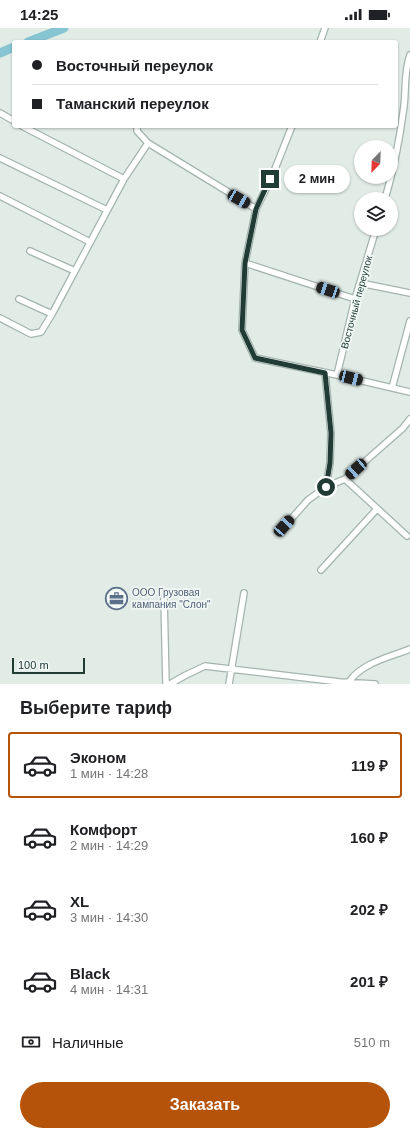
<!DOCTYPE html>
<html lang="ru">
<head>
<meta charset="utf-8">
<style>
  :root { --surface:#fff; --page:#f2f2f2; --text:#202124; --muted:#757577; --line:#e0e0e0; --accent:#b45309 }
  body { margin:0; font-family:Arial,sans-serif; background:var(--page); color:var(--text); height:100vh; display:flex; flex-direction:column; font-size:15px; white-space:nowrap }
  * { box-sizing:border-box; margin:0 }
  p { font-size:13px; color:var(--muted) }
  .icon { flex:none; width:22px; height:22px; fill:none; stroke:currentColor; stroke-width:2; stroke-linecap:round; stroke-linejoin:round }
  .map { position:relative; height:656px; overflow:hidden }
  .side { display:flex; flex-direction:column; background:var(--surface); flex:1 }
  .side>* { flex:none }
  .top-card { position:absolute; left:12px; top:12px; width:386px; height:88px; border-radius:4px; box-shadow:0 1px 3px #0004; display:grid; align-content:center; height:88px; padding:0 20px; background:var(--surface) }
  .needle { width:26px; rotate:203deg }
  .buttons { position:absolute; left:354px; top:112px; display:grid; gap:8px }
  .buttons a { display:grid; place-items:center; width:44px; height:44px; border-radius:50%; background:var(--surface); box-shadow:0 1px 3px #0004; font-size:20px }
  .scale { position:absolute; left:12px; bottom:10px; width:73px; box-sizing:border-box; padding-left:4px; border:2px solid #213c35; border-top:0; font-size:11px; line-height:14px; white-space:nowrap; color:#213c35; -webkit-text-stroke:3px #f1f8f5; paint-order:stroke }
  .end { position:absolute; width:18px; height:18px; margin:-9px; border:5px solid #213c35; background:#fff; box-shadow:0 0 0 2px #fff }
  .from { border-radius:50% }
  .bubble { position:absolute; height:28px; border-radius:14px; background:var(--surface); box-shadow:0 1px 3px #0004; font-size:13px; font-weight:700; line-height:28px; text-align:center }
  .car { position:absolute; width:12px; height:24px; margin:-12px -6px; border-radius:5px; box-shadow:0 0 3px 1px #0007; background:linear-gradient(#222 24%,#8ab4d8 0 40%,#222 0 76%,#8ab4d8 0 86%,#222 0) }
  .top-card b { display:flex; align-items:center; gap:14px; height:38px; font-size:15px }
  .top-card b+b { border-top:1px solid var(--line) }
  .top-card i { width:10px; height:10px; background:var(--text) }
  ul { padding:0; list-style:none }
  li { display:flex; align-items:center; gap:12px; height:66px; margin:0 8px 6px; padding:0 12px; border:2px solid transparent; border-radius:4px }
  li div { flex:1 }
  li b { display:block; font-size:15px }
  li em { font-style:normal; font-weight:700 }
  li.active { border-color:var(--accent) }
  li>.icon { width:36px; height:36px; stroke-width:1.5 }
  h2 { padding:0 20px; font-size:18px; line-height:48px }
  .pay { display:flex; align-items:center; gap:10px; height:44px; padding:0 20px; font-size:15px }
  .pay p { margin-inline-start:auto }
  .button { display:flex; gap:8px; margin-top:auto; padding:8px 20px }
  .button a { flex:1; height:46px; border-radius:24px; background:var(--accent); color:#fff; font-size:16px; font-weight:700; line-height:46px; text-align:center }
  .status { display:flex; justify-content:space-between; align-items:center; height:28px; padding:0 20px; background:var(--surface); direction:ltr }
  .status svg { height:11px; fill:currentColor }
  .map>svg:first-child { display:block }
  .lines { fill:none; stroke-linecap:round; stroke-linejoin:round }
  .river { stroke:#87c5d2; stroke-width:9 }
  .minor-casing { stroke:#a4b4ae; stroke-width:8 }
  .minor { stroke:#fff; stroke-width:5.5 }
  .route { stroke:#213c35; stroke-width:5 }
  .labels { text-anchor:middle; stroke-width:3.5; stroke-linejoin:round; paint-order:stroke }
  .street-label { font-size:10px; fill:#213c35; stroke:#f1f8f5 }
  .service-label { font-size:10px; fill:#4e5e75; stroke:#f1f8f5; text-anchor:start }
</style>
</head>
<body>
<div class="status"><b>14:25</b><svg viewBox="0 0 49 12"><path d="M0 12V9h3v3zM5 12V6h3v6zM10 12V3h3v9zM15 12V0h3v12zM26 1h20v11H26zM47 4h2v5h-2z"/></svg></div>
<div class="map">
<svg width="410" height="656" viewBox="0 0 410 656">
  <rect width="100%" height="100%" fill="#e1ece7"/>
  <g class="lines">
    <path class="river" d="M28,14l36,-14
      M0,25l14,-6"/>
    <defs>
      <path id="minor" d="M320,14l5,-14
        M0,85l14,8
        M22,98l102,53
        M137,98v5l11,12
        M292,98l-21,53 -15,30 -11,54 110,36
        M0,130l107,52
        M0,168l90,46
        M385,171c9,-30 15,-62 19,-93 2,-17 0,-35 6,-51
        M30,223l45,20
        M245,235l-3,67 13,28 82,17 73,17
        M360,255l50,10
        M19,271l33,15
        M0,290l31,16 10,-2 11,-18 72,-135 24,-36 108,66
        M325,345l6,60 -1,30 -4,24
        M337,347l18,-76 21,-70
        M392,360l18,-67
        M345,451l62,57
        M285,498l23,-26 18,-13 19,-8 58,-51 7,-9
        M321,542l56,-61
        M164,570l2,86
        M349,654c12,-19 41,-25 61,-33
        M170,656l16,-9 19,-9 135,16 35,2
        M229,656l15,-91"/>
    </defs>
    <use href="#minor" class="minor-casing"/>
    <use href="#minor" class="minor"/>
  </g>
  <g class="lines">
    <path class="route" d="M270,151l-14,30 -11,54 -3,67 13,28 70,15 6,60 -1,30 -4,24"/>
  </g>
  <defs>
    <symbol id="office-ring" viewBox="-11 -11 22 22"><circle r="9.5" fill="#f1f8f5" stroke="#5c6f8a" stroke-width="1.5"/><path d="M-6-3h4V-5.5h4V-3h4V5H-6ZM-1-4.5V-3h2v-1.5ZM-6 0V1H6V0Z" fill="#5c6f8a"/></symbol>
  </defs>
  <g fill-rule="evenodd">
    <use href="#office-ring" x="104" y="558" width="25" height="25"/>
  </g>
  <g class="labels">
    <g class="street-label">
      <text transform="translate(356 274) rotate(-75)" y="4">Восточный переулок</text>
    </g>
    <g class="service-label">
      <text x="132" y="568">ООО Грузовая<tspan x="132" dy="12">кампания "Слон"</tspan></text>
    </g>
  </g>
</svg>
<div class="buttons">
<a><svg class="needle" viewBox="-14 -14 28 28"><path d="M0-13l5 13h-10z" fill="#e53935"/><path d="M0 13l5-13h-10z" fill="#757577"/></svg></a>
<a><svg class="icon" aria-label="layers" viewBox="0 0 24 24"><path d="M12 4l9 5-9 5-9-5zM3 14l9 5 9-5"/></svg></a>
</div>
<div class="scale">100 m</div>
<i class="end from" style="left:326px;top:459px"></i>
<i class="end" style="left:270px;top:151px"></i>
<div class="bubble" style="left:284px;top:137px;width:66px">2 мин</div>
<i class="car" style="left:239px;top:171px;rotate:120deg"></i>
<i class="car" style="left:328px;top:262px;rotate:288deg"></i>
<i class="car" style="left:351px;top:350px;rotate:104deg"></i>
<i class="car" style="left:356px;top:441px;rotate:228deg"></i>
<i class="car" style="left:284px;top:498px;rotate:42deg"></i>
<div class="top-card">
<b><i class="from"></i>Восточный переулок</b>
<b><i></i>Таманский переулок</b>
</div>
</div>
<section class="side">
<h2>Выберите тариф</h2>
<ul>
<li class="active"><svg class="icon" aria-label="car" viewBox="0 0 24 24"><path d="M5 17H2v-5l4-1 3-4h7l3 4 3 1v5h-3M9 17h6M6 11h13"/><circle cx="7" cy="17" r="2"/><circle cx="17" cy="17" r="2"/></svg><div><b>Эконом</b><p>1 мин · 14:28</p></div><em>119 ₽</em></li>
<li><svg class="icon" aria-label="car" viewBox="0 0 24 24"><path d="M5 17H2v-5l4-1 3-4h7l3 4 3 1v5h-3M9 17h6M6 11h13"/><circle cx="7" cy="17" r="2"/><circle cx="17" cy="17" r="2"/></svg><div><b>Комфорт</b><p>2 мин · 14:29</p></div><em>160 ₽</em></li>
<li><svg class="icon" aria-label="car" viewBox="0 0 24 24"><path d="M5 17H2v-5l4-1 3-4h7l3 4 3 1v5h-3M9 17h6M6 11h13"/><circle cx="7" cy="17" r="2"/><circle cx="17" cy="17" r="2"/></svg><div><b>XL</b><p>3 мин · 14:30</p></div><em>202 ₽</em></li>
<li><svg class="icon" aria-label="car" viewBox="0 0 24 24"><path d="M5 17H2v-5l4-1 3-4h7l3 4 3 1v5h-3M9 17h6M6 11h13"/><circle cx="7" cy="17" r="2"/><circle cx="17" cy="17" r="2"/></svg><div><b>Black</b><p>4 мин · 14:31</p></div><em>201 ₽</em></li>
</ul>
<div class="pay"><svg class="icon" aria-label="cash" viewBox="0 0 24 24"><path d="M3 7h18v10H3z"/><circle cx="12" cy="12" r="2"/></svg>Наличные<p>510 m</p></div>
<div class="button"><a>Заказать</a></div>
</section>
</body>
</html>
